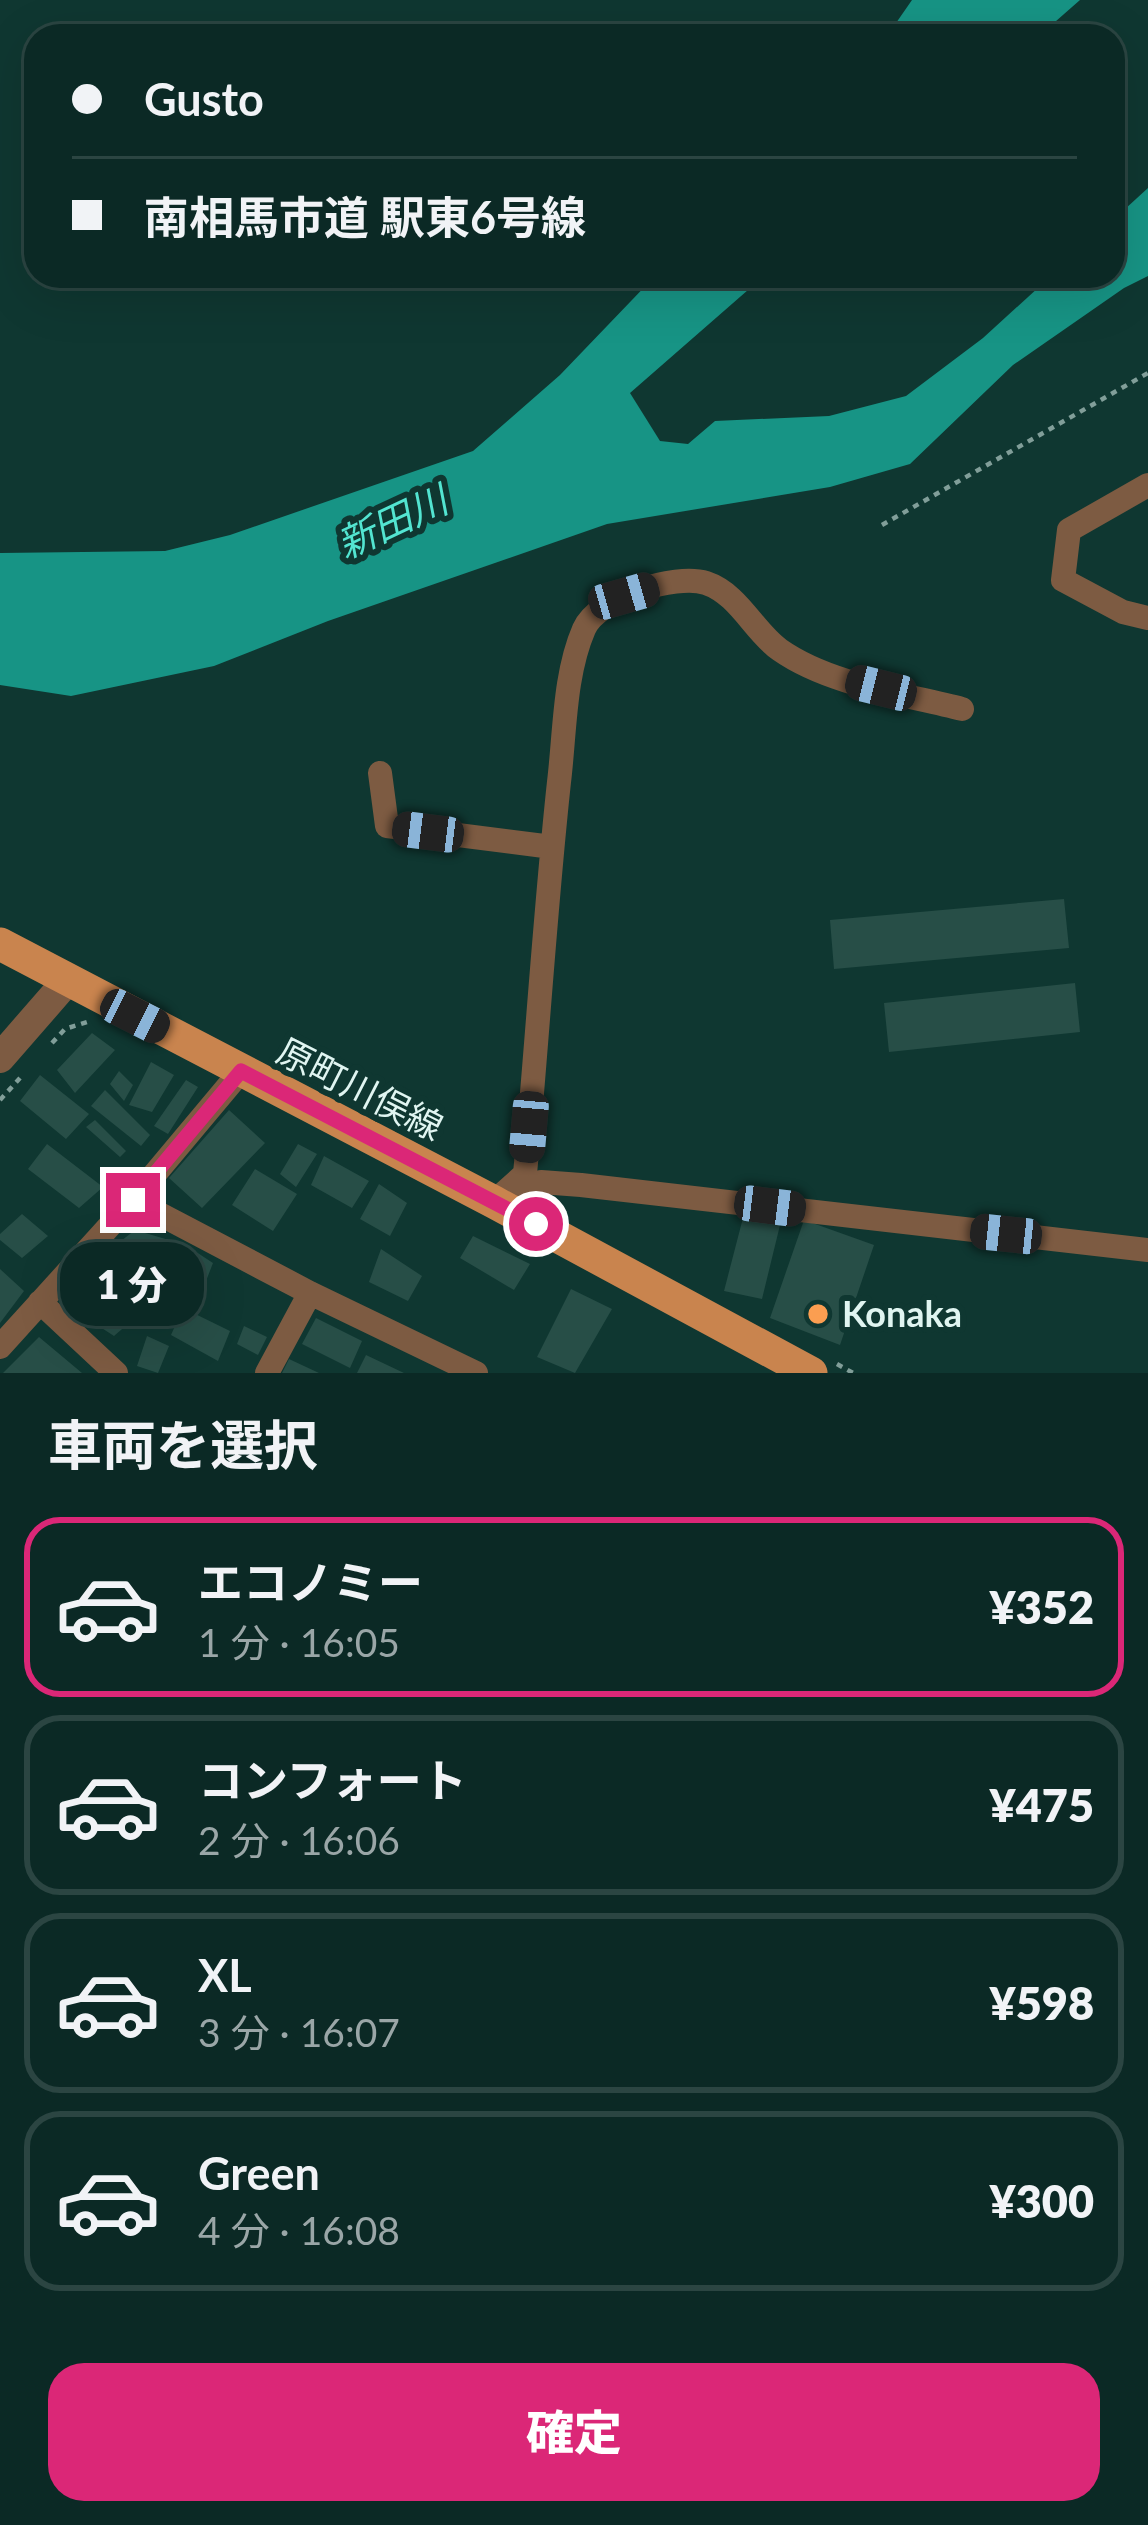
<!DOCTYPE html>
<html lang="ja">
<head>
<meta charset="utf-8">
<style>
  :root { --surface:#0b2925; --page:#14312d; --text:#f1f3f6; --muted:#9aa6a7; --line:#2b4542; --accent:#db2777 }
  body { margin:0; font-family:Lato,"Noto Sans JP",sans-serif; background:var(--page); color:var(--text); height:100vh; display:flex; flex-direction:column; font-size:45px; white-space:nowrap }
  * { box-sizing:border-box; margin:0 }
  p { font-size:39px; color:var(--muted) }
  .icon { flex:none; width:66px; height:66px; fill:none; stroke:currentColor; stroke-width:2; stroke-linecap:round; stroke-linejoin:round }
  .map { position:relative; height:1373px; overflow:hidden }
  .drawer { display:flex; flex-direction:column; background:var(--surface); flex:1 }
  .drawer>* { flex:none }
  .banner { position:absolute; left:24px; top:24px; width:1101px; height:264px; border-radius:36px; box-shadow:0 12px 48px #0002,0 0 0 3px var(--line); display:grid; align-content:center; height:264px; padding:0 48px; background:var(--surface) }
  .end { position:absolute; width:54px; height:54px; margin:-27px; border:15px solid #db2777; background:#fff; box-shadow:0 0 0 6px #fff }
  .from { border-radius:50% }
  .bubble { position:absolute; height:84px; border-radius:36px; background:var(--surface); box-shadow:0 12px 48px #0002,0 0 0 3px var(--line); font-size:39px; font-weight:800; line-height:84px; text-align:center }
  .car { position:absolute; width:36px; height:72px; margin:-36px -18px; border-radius:15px; box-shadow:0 0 9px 3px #0007; background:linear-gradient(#222 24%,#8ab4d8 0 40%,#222 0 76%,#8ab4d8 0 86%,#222 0) }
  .banner b { display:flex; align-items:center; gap:42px; height:114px; font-size:45px }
  .banner b+b { border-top:3px solid var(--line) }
  .banner i { width:30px; height:30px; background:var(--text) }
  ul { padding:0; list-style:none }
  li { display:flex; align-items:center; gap:36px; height:180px; margin:0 24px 18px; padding:0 24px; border:6px solid var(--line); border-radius:36px }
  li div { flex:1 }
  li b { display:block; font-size:45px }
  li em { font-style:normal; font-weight:800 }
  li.on { border-color:var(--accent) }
  li>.icon { width:108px; height:108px; stroke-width:1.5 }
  h2 { padding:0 48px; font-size:54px; line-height:144px }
  .primary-button { display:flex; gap:24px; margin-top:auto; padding:24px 48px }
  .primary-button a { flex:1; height:138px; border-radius:36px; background:var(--accent); color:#fff; font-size:48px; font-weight:800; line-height:138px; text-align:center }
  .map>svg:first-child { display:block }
  .water { fill:#179485 }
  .building { fill:#274e47 }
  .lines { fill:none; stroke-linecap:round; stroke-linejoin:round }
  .path { stroke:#819e99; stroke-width:4.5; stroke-dasharray:6 6; stroke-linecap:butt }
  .minor { stroke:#7d5b42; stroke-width:24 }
  .tertiary { stroke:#7d5b42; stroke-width:30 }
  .primary { stroke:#c9844e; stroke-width:33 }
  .route { stroke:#db2777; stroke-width:15 }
  .poi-dot { fill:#fb9e51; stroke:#0f3731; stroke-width:4.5 }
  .labels { text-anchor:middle; stroke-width:12; stroke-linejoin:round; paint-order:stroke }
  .street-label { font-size:36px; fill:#e0f5f1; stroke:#0f3731 }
  .poi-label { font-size:36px; font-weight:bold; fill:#e0f5f1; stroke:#0f3731; text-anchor:start }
  .water-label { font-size:39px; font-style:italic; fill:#53e5d1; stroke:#0f3731 }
</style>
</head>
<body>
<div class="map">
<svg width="1148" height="1373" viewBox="0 0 1148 1373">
  <rect width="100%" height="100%" fill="#0f3731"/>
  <path class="water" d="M912,0h168l-41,36h-152z
    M1148,188v88l-24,12 -111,77 -103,99 -80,23 -223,37 -279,97 -114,45 -143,30 -71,-11v-132l165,-2 65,-16 243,-84 87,-76 95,-99h109l-134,117 30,48 28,3 27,-23 114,-5 77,-20 77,-58 68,-62h62v-56z"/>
  <path class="building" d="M1064,899l5,49 -235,21 -4,-49z
    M1075,983l5,49 -191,20 -5,-49z
    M92,1033l23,17 -40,43 -18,-23z
    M151,1062l23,13 -22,37 -23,-7z
    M119,1071l14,14 -9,16 -14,-17z
    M40,1075l49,39 -23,25 -46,-38z
    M186,1080l12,7 -30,47 -14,-8z
    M105,1090l45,45 -9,11 -50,-40z
    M229,1110l36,33 -63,65 -33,-30z
    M95,1120l31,31 -6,6 -34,-30z
    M47,1144l56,43 -24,21 -51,-39z
    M298,1144l19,10 -21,33 -16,-13z
    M324,1156l45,25 -17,27 -41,-23z
    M255,1169l42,25 -24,37 -41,-26z
    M379,1184l28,19 -17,33 -30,-17z
    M22,1214l26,22 -26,22 -22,-18v-6z
    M744,1214l37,7 -19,78 -38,-8z
    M804,1220l70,25 -34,100 -70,-27z
    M135,1230l44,13 -30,36 -37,-31z
    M473,1236l57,28 -16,26 -54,-32z
    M187,1246l26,17 -7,18 -29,-13z
    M381,1249l41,27 -14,25 -39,-19z
    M0,1269l24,22 -24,32z
    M98,1276l46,34 -30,26 -43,-28z
    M571,1289l41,20 -37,64 -38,-16z
    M183,1308l47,23 -12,30 -47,-26z
    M316,1318l46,23 -12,27 -48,-24z
    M244,1326l23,11 -9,18 -21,-11z
    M147,1336l22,10 -11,27 -21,-7z
    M39,1337l43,36h-79z
    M366,1355l38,18h-47z
    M289,1359l30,14h-37z"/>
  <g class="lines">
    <path class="path" d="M882,525l266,-152
      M52,1043l13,-14 22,-7
      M0,1100l20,-22
      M837,1364l16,9"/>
    <path class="minor" d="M1148,485l-79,45 -6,50 60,32 25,6
      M380,773l7,53 165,21
      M513,1194l28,-12 40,3 567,65
      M133,1200l177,93 166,80
      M494,1202l31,-28c12,-130 20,-262 34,-392 6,-49 5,-107 25,-153 13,-31 91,-56 122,-46 33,11 48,49 74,67 50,35 124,44 182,59
      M40,1302l76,71
      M0,1347l133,-147 108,-129
      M267,1373l43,-80"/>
    <path class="tertiary" d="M0,1058l67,-77"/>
    <path class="primary" d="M0,944l494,258 317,171"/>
  </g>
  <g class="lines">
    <path class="route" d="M133,1200l108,-129 295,153"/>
  </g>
  <circle class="poi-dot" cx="818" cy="1314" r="12"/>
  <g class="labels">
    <g class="street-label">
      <text transform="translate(360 1089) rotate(27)" y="13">原町川俣線</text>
    </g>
    <g class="poi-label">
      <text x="842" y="1327">Konaka</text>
    </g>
    <g class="water-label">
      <text transform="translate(392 522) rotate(-25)" y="14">新田川</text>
    </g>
  </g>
</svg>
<i class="end from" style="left:536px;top:1224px"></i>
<i class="end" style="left:133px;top:1200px"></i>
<div class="bubble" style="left:60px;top:1242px;width:144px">1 分</div>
<i class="car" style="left:624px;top:596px;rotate:74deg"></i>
<i class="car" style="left:881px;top:688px;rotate:284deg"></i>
<i class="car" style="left:428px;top:832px;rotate:277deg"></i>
<i class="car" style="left:135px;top:1016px;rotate:117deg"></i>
<i class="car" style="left:529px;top:1127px;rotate:185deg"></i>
<i class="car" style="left:770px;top:1206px;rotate:97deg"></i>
<i class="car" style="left:1006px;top:1234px;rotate:276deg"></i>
<div class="banner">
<b><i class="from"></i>Gusto</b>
<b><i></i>南相馬市道 駅東6号線</b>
</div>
</div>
<section class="drawer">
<h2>車両を選択</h2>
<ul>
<li class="on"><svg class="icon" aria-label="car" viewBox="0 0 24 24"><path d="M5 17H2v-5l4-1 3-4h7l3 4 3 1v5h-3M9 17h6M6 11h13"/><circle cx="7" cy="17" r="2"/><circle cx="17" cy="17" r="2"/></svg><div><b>エコノミー</b><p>1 分 · 16:05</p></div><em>¥352</em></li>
<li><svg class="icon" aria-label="car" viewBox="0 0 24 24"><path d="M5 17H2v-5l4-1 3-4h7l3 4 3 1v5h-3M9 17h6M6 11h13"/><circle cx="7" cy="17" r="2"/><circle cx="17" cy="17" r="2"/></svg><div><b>コンフォート</b><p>2 分 · 16:06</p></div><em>¥475</em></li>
<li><svg class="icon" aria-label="car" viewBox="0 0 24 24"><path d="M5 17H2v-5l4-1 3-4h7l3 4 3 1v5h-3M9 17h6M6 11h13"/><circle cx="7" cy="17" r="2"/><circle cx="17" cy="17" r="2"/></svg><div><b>XL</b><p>3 分 · 16:07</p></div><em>¥598</em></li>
<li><svg class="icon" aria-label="car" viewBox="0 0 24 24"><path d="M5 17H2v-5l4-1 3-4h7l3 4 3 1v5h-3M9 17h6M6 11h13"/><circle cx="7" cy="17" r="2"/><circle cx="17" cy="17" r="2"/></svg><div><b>Green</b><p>4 分 · 16:08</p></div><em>¥300</em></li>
</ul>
<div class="primary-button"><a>確定</a></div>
</section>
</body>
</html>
